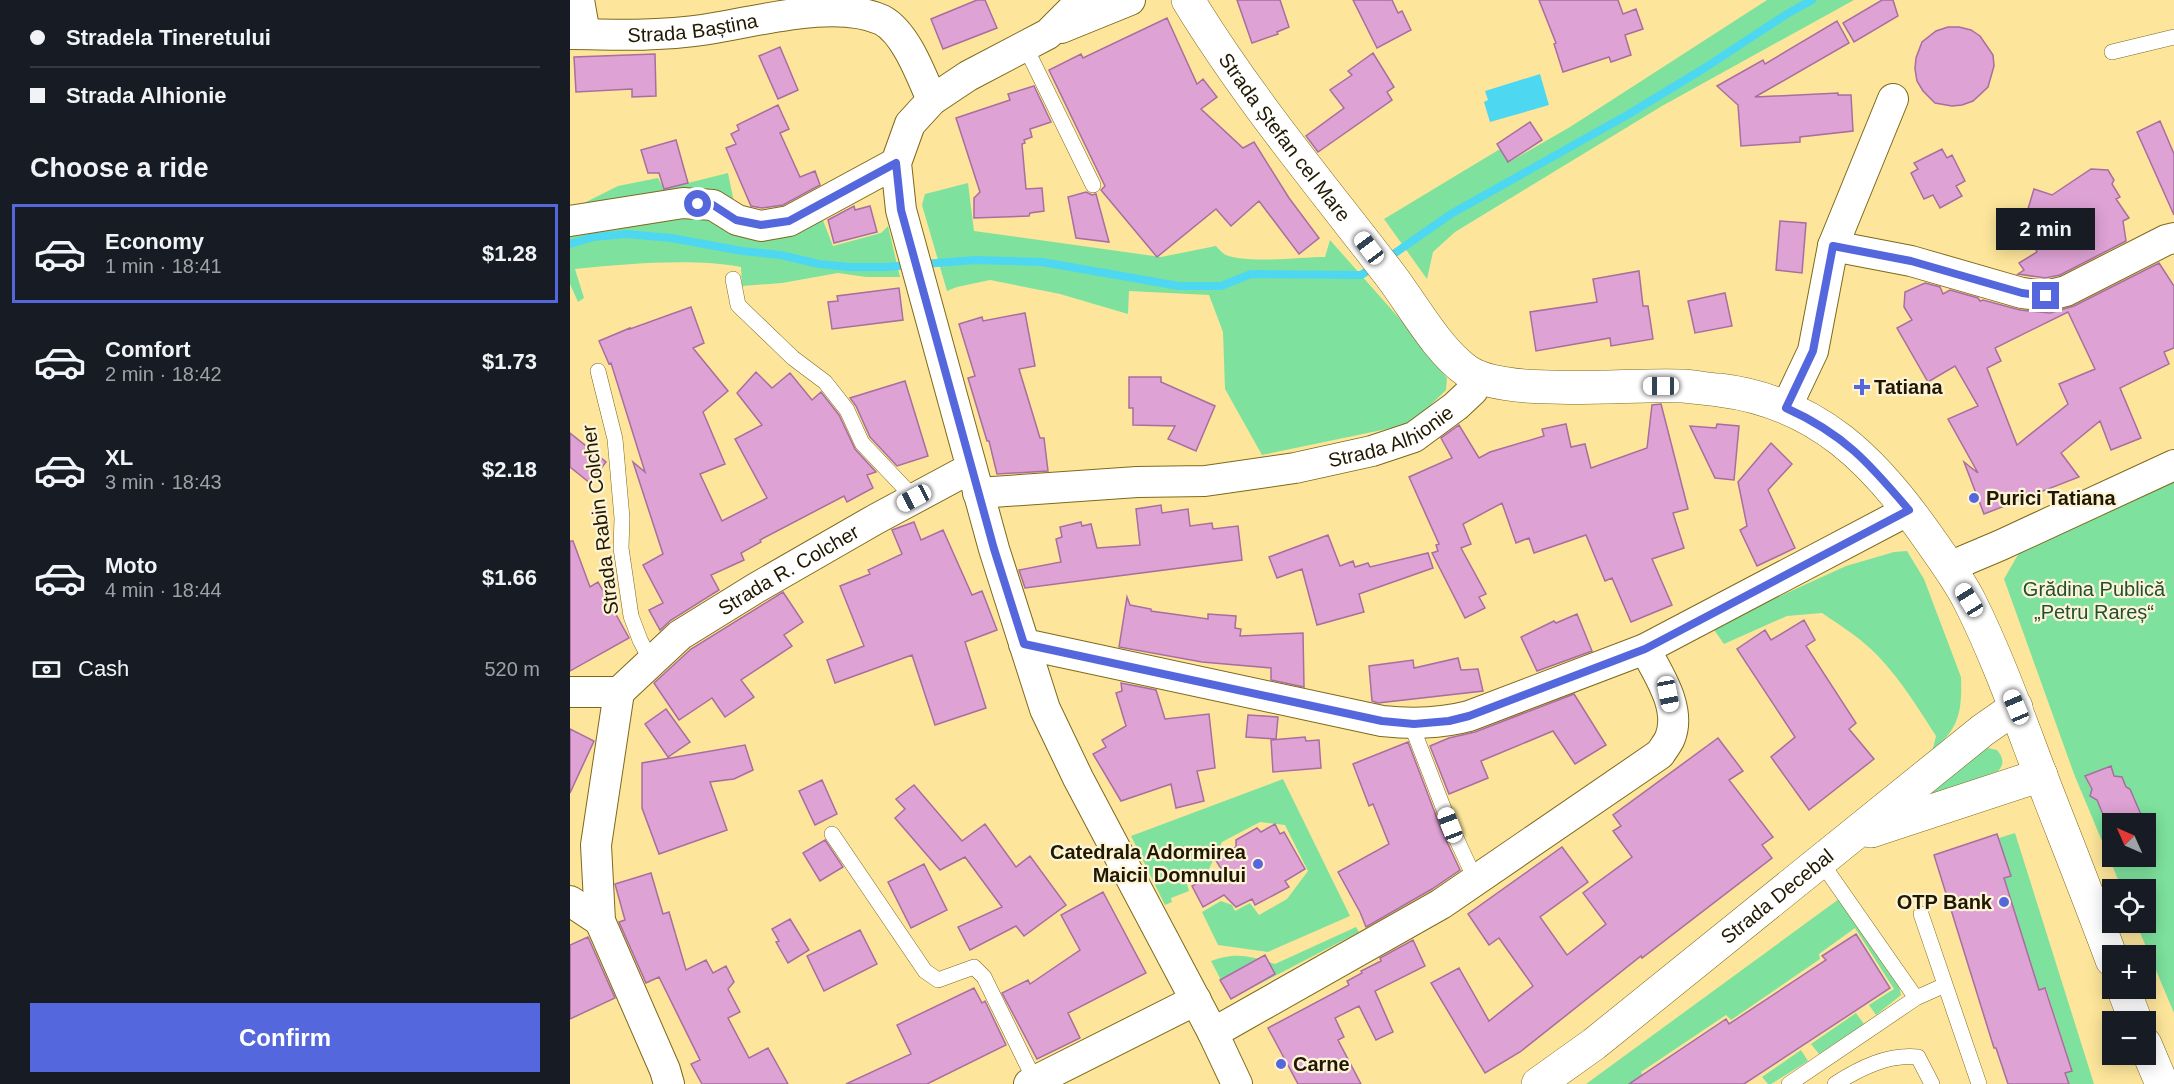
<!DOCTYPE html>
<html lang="en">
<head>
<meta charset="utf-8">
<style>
  :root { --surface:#171b24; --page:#242831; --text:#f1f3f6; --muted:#9ea1a6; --line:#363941; --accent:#5567dd }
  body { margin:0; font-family:Arial,sans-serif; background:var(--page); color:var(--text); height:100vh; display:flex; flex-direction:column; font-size:22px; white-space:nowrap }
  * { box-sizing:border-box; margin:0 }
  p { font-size:20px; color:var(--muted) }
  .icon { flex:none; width:33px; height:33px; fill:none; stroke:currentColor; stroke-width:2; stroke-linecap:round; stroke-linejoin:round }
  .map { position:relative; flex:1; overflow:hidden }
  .drawer { display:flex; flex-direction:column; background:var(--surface); width:570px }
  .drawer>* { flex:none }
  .top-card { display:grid; align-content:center; height:132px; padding:0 30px; background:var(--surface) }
  .needle { width:39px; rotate:315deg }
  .fabs { position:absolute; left:1532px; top:813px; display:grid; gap:12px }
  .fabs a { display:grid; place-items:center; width:54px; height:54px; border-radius:0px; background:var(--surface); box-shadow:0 3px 15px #0003; font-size:30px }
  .end { position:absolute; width:27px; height:27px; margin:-14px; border:8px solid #5567dd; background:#fff; box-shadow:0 0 0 3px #fff }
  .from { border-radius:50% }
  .bubble { position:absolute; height:42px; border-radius:0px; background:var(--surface); box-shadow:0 3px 15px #0003; font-size:20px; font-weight:700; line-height:42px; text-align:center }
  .car { position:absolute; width:18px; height:36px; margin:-18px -9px; border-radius:8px; box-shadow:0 0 4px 2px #0007; background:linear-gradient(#fff 24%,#345 0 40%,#fff 0 76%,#345 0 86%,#fff 0) }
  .top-card b { display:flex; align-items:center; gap:21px; height:57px; font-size:22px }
  .top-card b+b { border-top:2px solid var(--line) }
  .top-card i { width:15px; height:15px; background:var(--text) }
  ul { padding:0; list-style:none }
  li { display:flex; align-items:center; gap:18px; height:99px; margin:0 12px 9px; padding:0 18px; border:3px solid transparent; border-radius:0px }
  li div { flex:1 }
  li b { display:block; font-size:22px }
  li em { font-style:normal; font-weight:700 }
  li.active { border-color:var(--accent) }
  li>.icon { width:54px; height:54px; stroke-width:1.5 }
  h2 { padding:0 30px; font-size:27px; line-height:72px }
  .pay { display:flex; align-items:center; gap:15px; height:66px; padding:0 30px; font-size:22px }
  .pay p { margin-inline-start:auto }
  .action { display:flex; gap:12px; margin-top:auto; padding:12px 30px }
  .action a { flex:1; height:69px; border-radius:0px; background:var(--accent); color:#fff; font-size:24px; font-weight:700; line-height:69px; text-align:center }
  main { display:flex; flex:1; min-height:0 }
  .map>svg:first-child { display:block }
  .green { fill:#7ee29e; fill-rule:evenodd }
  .water { fill:#4dd7f1 }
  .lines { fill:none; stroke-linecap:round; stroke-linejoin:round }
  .stream { stroke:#4dd7f1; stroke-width:8 }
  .building { fill:#dea2d4; stroke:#a86e9e; stroke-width:1.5; fill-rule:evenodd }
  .service-casing { stroke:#7e691b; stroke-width:16 }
  .minor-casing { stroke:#7e691b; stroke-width:32 }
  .secondary-casing { stroke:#7e691b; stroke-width:34 }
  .service { stroke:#fff; stroke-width:15 }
  .minor { stroke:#fff; stroke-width:30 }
  .secondary { stroke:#fff; stroke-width:33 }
  .route { stroke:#5567dd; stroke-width:8 }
  .poi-dot { fill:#5567dd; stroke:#fdf4d8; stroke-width:2 }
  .labels { text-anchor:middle; stroke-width:4.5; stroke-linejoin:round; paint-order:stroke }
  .street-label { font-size:20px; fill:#211800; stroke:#fdf4d8 }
  .poi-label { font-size:20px; font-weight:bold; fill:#211800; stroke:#fdf4d8; text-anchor:start }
  .park-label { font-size:20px; fill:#214f31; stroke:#fdf4d8 }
</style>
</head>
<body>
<main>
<section class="drawer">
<div class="top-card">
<b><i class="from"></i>Stradela Tineretului</b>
<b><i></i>Strada Alhionie</b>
</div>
<h2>Choose a ride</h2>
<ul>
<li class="active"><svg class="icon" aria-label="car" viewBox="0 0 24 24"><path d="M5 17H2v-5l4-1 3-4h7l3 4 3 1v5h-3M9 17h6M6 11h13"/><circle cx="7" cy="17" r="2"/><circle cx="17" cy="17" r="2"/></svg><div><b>Economy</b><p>1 min · 18:41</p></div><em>$1.28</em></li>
<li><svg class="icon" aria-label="car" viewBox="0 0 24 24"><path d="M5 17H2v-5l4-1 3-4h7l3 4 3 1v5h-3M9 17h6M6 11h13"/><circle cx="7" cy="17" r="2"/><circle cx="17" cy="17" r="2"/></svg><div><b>Comfort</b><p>2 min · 18:42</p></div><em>$1.73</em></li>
<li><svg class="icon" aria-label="car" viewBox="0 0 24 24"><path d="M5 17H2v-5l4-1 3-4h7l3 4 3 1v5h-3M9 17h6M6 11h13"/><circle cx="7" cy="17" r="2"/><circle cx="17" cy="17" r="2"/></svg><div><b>XL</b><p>3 min · 18:43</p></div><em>$2.18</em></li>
<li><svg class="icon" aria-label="car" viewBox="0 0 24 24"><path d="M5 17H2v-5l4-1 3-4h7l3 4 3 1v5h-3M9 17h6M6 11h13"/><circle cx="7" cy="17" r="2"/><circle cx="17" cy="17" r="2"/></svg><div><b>Moto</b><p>4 min · 18:44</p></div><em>$1.66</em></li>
</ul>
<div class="pay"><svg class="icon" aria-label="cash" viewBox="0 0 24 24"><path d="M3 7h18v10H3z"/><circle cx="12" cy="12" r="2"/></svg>Cash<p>520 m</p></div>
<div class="action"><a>Confirm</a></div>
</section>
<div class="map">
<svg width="1604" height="1084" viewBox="0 0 1604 1084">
  <rect width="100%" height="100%" fill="#fde69b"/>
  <path class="green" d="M1197,0h87l-192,106 -207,126 -22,20 -6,27 -43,-60 116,-70 9,13 61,-35z
    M158,173l7,34 19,11 63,-13 16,41 48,-13 7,-7 12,51h-34l-28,-4 -56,10 -40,3 -1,-19c-49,-9 -116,-3 -166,2l9,29 -6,4 -8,-18v-74l48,-24 40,-8 6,11z
    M398,183l6,48 187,26 55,-11c3,3 6,7 10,9 23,9 73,2 99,2l5,-17 84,95 33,43 -1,12 -35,34 -149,31 -37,-66 -2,-57 -14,-37 -80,-4 -1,23 -68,-20 -70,-14 -33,7 -10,4 -25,-86 3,-11z
    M1604,478v535l-38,-90 9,-1v-32l-23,-1 -48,-115 -70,-195 19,-33zM1542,824h33v32h-33z
    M1337,551l17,28 37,98c2,48 -8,56 -42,86l14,-15 3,-12c-18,-28 -35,-56 -58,-80 -16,-17 -37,-30 -56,-43l-35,3 -63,28 -12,-17 134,-61 48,-14z
    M1418,748l9,2c6,7 8,14 1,21l-84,31z
    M713,779l67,137 -82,36 -50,-7 -16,-33 19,-11 11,4 3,6 15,-8 9,12 28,-16 21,-28 -23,-46 -25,-3 -38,20 -14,29 -22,10 3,10 -18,7 1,4 -7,3 -34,-69z
    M1445,833l79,251h-25l-4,-11 7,-3 -26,-82 -7,2 -35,-112 6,-2 -11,-38z
    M1269,899l59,83 3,13 -25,20 -7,-10 25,-16 -39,-61 -36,26 1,5 -89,61 -5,-5 -85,57 3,6 -9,6h-49z
    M786,927l3,5 -128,67 -20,-38c25,-9 39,-5 64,3z
    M1286,1013l8,11 -45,30 -8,-10z
    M1231,1050l7,11 -37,23h-3l-6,-7z"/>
  <path class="water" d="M970,74l9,31 -59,17 -6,-20 4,-2 -3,-9z"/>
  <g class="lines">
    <path class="stream" d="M0,244l23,-7 34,-3 44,4 71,13 39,4 38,9 30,3h36l90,-7 67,2 137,24h42l30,-12 110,1 13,-8
      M815,260l66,-46 178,-100 74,-45 84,-55 25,-14"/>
  </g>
  <path class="building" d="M407,0h8l12,28 -54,21 -12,-30z
    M667,0h43l9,27 -12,5 1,2 -26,9z
    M783,0h39l6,13 4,-2 9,19 -34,18z
    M969,0h79l5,14 13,-5 7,20 -18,6 6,20 -20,7 -2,-5 -46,15 -9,-28 2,-1z
    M1312,0h11l5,16 -44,26 -11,-19z
    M597,18l30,66 6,-5 14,18 -16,12 42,39 11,-6 35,56 30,40 -20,16 -40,-53 -28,25 -15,-17 -59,48 -56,-67 4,-4 -56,-116 32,-16 2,4z
    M1267,21l12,22 -94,54 83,-4v2h13l2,36 -53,6v5l-59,4 -3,-41 -21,-19 46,-26 2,4z
    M1378,27h11l12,3 9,6 13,19 1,11 -6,21 -15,14 -11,4 -10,1 -17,-3 -12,-12 -6,-10 -2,-12 1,-11 6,-16 14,-11z
    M210,47l18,43 -20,9 -19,-43z
    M803,53l21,34 -7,5 5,8 -74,52 -12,-16 38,-28 -14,-18 22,-15 -4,-4z
    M85,54l1,42 -24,1v-8l-56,3 -2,-35z
    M464,86l17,36 -21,7 2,8 -8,3 1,3 -3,1 4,45 16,-1 2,23 -14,2 -1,3 -55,2v-20l6,-6 -24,-74 54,-18 -2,-6z
    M208,105l11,24 -9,4 20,44 15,-6 5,14 -37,20 -21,3 -11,-2 -25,-58 10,-4 -5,-10 8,-4 -2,-5z
    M1590,121l14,33v61l-37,-83z
    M960,122l12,18 -34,22 -11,-18z
    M106,140l12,43 -24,6 -5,-16h-11l-7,-23z
    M1372,149l5,9 5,-3 13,26 -9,5 6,10 -22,12 -7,-13 -9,4 -13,-26 7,-4 -4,-6z
    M1521,169l17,1 6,10 -2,4 8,13 -4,2 13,19 -6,3 3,20 -66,34 -15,3 -27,-4 6,-4 -5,-7 18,-11 -2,-4 24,-15 -35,-11 10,-33 18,6z
    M516,192l6,3 4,-1 13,48 -33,-4 -8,-41z
    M284,206l1,4 15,-4 7,26 -43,11 -6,-23z
    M1210,221l26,2 -4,50 -26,-3z
    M1589,263l15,23v62l-10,4 5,12 -49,24 21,50 -30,12 -11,-29 -39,32 18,24 -95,37 -20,-52 14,11 -30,-54 30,-13 -23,-40 -27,16 -31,-54 15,-8 -8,-13 1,-15 20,-9 15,4 3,7 7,-4 28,8 2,3 3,-1 37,10 30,3 24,-7zM1498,312l27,57 -36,15 9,20 -51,41 -30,-77 14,-7 -6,-13z
    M1069,271l4,35h5l5,33 -42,7 -1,-8 -74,13 -6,-39 67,-10 -4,-23z
    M329,288l4,32 -71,9 -4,-27 10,-1 -1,-5z
    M1155,293l7,33 -37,7 -7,-32z
    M121,307l13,36 -11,5 35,43 -25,21 22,52 -25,10 22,47 45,-23 -32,-59 27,-14 -25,-32 19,-21 16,16 18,-15 22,27 9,-8 18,23 16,34 21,23 -9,3 6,13 -26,14 -3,-6 -84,44 1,2 -20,11 3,7 -33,15 8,15 -48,30 -11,10 -11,-20 14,-7 -20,-38 20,-11 -30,-92 12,10 -34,-109 -2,1 -10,-23 31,-13v1z
    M455,313l10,53 -16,3 21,69h4l4,33 -51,3 -8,-33h-2l-19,-63 7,-2 -16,-52 23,-7 1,4z
    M559,377h32v5l54,24 -19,45 -28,-12 7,-13 -42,-1v-17h-4z
    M335,381l23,75 -31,10 -27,-29 -14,-31 -6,-8z
    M1091,404l27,105 -15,4 11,35 -32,11 20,46 -41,17 -19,-44 -7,3 -19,-46 -52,18 -5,-15 -13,5 -14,-40 -39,21 8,20 -10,4 25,46 -7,3 6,11 -20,10 -33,-65 6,-2 -2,-6 3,-1 -30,-67 43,-19 -11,-20 18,-13 20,33 11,-6 54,-16 -2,-7 24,-5 5,23 14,-3 6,24 56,-20 5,-43z
    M1147,424l22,2 -5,54 -19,-2 -25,-52 26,2z
    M0,433l36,29 -16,21 -20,-16z
    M1201,443l21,21 -24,26 27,58 -38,18 -17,-36 7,-4 -9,-44z
    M591,505l1,8 26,-4 2,17 22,-3 1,6 25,-3 4,34 -217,28 -6,-18 42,-8 -5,-23 6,-2 -2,-10 21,-5 1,4 9,-2 6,24 43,-3 -4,-36z
    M344,522l7,18 22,-10 29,65 10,-4 15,39 -32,12 21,66 -51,17 -23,-70 -77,28 -8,-23 37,-14 -24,-60 30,-12 -2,-4 34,-16 -10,-24z
    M758,535l12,31 13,-5 2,6 13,-4 2,4 58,-14 5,15 -74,26 5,18 -47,13 -15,-56 -25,9 -8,-21z
    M0,541h3l17,46 8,-5 31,56 -59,33z
    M213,592l20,30 -19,13 8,11 -51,34 13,17 -29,20 -13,-19 -33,22 -25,-37 37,-34z
    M557,597l3,8 21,4v2l57,8v-5l28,2 -1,12 6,1 -1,7 63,-3 1,54 -33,-7v-12l-69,-6 -83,-15z
    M1007,614l15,37 -55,20 -16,-34 33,-16 2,2z
    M1234,620l11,20 -9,6 50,77 -7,6 25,30 -65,51 -38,-53 24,-20 -58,-88 28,-19 6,10z
    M888,658l3,12 17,-1 5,22 -105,12 -6,-2 -3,-35 44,-6 1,8z
    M551,683l35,7 9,29 44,-5 6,54 -18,3 7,30 -28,7 -5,-24 -50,17 -28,-47 13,-7 -4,-7 24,-14 -10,-33 6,-2z
    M1004,694l32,51 -31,19 -22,-33 -72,30 7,17 -39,16 -19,-48 19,-8 26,-6z
    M96,709l24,33 -22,15 -23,-33z
    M678,715l30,2 -2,22 -30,-2z
    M0,729l24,12 -24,52z
    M735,737l1,4 13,-1 2,28 -48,4 -2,-32z
    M1148,738l25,33 -14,9 44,57 -11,8 10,13 -130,100 -1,-2 -121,96 -35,21 -54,-90 28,-15 30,53 44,-35 -34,-48 -10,7 -21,-31 94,-67 26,35 -48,35 27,38 39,-31 -23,-31 49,-36 -19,-26 8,-5 -8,-11z
    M838,742l33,87 19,41 -28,19 -66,38 -6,-15 -22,-40 51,-28 -16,-40 -4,2 -16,-42z
    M175,745l8,25 -19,9 -24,3 17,48 -68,24 -17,-46v-45z
    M1541,766l3,10 8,1 4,10 4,2 15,35h-38l-10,-24 -7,-4 2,-7 -7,-13z
    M252,780l15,34 -22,11 -16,-34z
    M344,785l48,56 23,-17 31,43 14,-11 36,49 -42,31 -8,-10 -46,24 -12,-23 44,-20 -37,-50 -25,13 -45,-52 10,-9 -9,-10z
    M705,824l5,10 4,-2 21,37 -20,12 4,6 -34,18 -3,-6 -16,8 -12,-12 -21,12 -11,-21 30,-16 -7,-11 21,-12v-7l21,-12 4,4z
    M1427,834l14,42 -7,2 35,112 6,-2 27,83 -7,2 4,11h-61l-12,-36h-2l-60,-193z
    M255,840l18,27 -23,14 -17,-28z
    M354,864l23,46 -36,18 -23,-46z
    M81,873l12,41 6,-2 17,58 20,-10 7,13 13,-7 8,16 -6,7 12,23 -12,6 21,40 19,-10 20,36h-86l-11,-20 9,-4 -41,-83 -13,6 -27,-61 6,-2 -10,-36z
    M533,892l43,81 -78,40 12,25 -43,21 -35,-66 26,-13 2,4 50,-34 -19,-35z
    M220,919l19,31 -21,13 -12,-21 3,-1 -7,-12z
    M290,930l17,34 -53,27 -17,-35z
    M1286,934l34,54 -146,96h-115l97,-65 3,5 97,-64 -4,-4z
    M18,937l27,61 -45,21v-74z
    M843,940l12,26 -50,25 18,41 -17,8 -17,-34 -24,12 9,19 -6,3 23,44h-63l-30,-56 81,-43 -2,-4 15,-8 -1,-2 20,-10 -1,-3z
    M695,955l10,19 -44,25 -11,-19z
    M404,988l8,15 3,-2 21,44 -79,39h-81l65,-30 -14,-29z"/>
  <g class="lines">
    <defs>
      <path id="service" d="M455,46l68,139
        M1542,52l62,-15
        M163,279l5,26 55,53 32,24 22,28 15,33 52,55
        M28,371l17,68 7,79 -1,30 10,68 9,24 11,21
        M841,724l39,101 26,56
        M262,834l93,137 13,9 36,-13 10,10 51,104
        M1251,862l95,136
        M1351,914l58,170
        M1219,1084l127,-86 29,-13
        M1265,1084c25,-16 53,-30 83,-27l14,27"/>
      <g id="minor">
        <path d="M9,0l6,34"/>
        <path d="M512,0l-34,34 -80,42 -36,24 -22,24 -14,39 5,47 93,339 51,160 33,69 135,255 24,51"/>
        <path d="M491,28l69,-28"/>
        <path id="s1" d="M0,34c29,0 58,2 87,0 21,-1 43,-3 63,-7 47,-8 118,-27 162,-7 24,13 39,55 50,80"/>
        <path d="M0,221l113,-18 30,2 24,15 24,6 28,-5 107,-58"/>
        <path d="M1263,246l78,15 111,32 24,3 20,-5 100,-51 8,-2"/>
        <path d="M1216,408l27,-57 20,-105 60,-147"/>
        <path id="s2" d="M408,493l159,-11 68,-1 90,-13 77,-17 42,-14 42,-31 17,-16 7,-12"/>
        <path d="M1379,567l52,-22 173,-80"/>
        <path d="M454,644l358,77c30,3 57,3 87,-5l176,-67 264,-139"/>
        <path d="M0,692h49"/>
        <path id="s3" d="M49,692l61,-57 76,-47 120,-69 95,-51"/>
        <path d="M49,692l-23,153 4,76 65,149 4,14"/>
        <path d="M0,901l30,20"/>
        <path d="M643,1033l228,-129 219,-150c3,-5 8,-11 10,-16 12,-30 -12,-64 -25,-89"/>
        <path d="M459,1084l167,-84"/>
      </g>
      <g id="secondary">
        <path id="s4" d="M618,0c59,97 133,185 202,275 23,30 47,75 77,96 39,27 164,12 216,15 12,1 24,3 36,4 99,12 157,72 211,150 14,20 29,40 40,62 28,56 49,116 71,174 24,62 48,122 71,184"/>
        <path d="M1301,831l170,-56"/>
        <path d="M1553,988l13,34"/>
        <path d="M1575,1044l17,40"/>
        <path id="s5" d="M968,1084l56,-40 389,-314 33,-23"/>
      </g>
    </defs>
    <use href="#service" class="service-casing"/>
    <use href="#minor" class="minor-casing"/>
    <use href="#secondary" class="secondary-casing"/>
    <use href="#service" class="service"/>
    <use href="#minor" class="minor"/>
    <use href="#secondary" class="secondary"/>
  </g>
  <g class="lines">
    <path class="route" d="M128,204l15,1 23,15 25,5 28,-4 107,-58 5,47 93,339 30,95 358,77 32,3 35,-3 20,-5 176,-67 264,-139c-40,-47 -65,-76 -123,-102l27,-57 20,-105 78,15 111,32 24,3"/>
  </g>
  <g class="poi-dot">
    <path d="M1289 378h6v6h6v6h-6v6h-6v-6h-6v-6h6z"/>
    <circle cx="1404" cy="498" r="6"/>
    <circle cx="688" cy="864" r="6"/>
    <circle cx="1434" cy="902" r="6"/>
    <circle cx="711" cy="1064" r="6"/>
  </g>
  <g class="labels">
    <g class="street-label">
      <text dy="7" stroke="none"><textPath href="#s1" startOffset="123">Strada Baștina</textPath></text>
      <text dy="7" stroke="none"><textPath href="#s4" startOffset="168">Strada Ștefan cel Mare</textPath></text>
      <text dy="7" stroke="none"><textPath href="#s2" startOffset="420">Strada Alhionie</textPath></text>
      <text transform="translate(30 520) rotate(-97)" y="7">Strada Rabin Colcher</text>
      <text dy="7" stroke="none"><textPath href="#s3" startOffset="210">Strada R. Colcher</textPath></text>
      <text dy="7" stroke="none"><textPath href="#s5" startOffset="304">Strada Decebal</textPath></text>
    </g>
    <g class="poi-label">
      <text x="1304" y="394">Tatiana</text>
      <text x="1416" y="505">Purici Tatiana</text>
      <text x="676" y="859" text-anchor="end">Catedrala Adormirea<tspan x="676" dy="23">Maicii Domnului</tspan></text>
      <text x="1422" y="909" text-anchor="end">OTP Bank</text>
      <text x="723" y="1071">Carne</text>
    </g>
    <g class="park-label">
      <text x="1524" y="596">Grădina Publică<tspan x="1524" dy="23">„Petru Rareș“</tspan></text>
    </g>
  </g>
</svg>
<div class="fabs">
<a><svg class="needle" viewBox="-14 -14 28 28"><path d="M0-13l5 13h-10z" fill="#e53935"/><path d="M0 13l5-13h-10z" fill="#9ea1a6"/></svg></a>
<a><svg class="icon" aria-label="locate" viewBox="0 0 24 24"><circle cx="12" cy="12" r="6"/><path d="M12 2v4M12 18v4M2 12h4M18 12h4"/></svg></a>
<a>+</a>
<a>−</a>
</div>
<i class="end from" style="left:128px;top:204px"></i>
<i class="end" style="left:1476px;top:296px"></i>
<div class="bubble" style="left:1426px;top:208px;width:99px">2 min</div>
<i class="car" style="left:799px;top:248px;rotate:323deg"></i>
<i class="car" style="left:1091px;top:386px;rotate:270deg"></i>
<i class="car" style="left:344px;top:498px;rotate:242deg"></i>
<i class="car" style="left:1399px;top:600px;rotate:328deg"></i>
<i class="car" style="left:1098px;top:694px;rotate:169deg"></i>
<i class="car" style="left:1446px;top:707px;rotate:337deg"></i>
<i class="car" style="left:880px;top:825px;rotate:339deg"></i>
</div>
</main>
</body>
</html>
